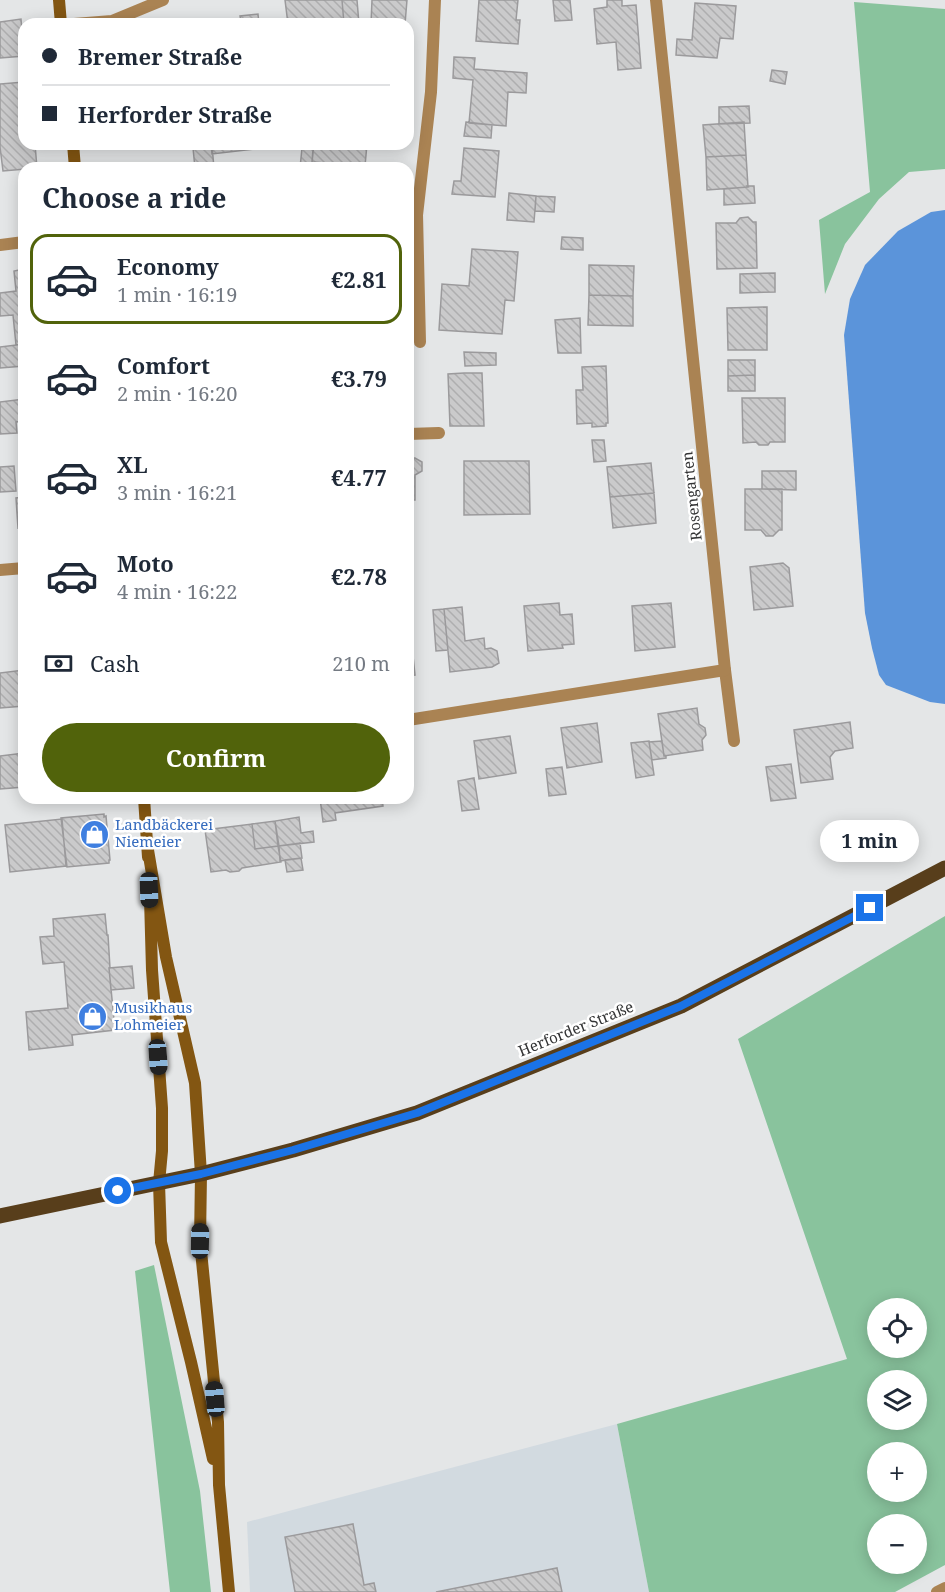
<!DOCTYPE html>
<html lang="en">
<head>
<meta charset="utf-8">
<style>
  :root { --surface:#fff; --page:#f2f2f3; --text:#1f2937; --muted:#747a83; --line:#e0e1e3; --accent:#51630b }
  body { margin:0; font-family:"Noto Serif",serif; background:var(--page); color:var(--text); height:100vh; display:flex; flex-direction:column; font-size:22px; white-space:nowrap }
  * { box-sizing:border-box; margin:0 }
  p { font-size:20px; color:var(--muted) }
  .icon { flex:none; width:33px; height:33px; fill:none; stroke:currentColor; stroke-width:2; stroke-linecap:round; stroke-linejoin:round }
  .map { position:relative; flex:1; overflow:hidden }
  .side { position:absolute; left:18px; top:162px; width:396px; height:642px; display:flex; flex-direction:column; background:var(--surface); border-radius:18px; box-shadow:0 3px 15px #0003 }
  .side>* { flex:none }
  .hud { position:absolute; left:18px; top:18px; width:396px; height:132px; border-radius:18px; box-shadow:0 3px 15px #0003; display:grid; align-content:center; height:132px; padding:0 24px; background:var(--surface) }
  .fabs { position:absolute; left:867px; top:1298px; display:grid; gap:12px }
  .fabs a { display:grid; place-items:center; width:60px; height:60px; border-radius:50%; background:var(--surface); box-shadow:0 3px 15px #0003; font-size:30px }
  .end { position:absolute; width:27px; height:27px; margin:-14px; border:8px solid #1a73e8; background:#fff; box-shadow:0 0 0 3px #fff }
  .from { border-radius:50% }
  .bubble { position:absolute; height:42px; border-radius:21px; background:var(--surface); box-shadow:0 3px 15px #0003; font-size:20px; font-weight:700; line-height:42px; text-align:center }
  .car { position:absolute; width:18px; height:36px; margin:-18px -9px; border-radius:8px; box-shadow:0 0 4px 2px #0007; background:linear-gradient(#222 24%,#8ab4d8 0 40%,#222 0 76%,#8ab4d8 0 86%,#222 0) }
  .hud b { display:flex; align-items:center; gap:21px; height:57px; font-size:22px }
  .hud b+b { border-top:2px solid var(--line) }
  .hud i { width:15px; height:15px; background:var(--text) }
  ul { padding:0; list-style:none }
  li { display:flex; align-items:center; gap:18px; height:90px; margin:0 12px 9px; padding:0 12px; border:3px solid transparent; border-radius:18px }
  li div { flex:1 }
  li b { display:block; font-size:22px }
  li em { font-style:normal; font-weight:700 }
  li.active { border-color:var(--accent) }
  li>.icon { width:54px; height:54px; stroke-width:1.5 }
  h2 { padding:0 24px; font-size:27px; line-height:72px }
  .pay { display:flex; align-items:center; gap:15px; height:66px; padding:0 24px; font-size:22px }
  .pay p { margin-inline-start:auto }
  .button { display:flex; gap:12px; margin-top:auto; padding:12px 24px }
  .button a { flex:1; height:69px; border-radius:36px; background:var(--accent); color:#fff; font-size:24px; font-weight:700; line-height:69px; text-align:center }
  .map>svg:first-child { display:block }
  .built { fill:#d2dae0 }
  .grass { fill:#89c39d; fill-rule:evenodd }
  .water { fill:#5b94da }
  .building { fill:url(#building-back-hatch); stroke:#9b9a9c; stroke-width:1.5 }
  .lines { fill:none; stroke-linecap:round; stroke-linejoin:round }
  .lane { stroke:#aa8353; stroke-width:12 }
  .street { stroke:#aa8353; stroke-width:12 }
  .secondary { stroke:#835612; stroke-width:12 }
  .primary { stroke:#583e1b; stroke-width:15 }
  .route { stroke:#1a73e8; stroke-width:8 }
  .labels { text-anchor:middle; stroke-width:5; stroke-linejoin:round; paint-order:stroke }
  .street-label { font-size:15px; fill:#333435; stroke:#fff }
  .shop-label { font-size:15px; fill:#366cbe; stroke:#fff; text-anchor:start }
</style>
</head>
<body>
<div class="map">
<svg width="945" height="1592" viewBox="0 0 945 1592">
  <defs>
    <pattern id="building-back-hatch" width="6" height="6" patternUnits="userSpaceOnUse" patternTransform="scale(1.5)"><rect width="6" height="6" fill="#cacacb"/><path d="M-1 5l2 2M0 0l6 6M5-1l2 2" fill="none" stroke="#aeaeaf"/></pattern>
  </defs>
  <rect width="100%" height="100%" fill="#e4e6e7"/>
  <path class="built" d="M617,1424l32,168h-399l-3,-70z"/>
  <path class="grass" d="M854,2l91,7v160l-36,3 -30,27 -34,45 -20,50 -6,-74 51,-28z
    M945,916v649l-50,27h-246l-32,-168 230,-65 -109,-320zM878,1308h38v39h-38zM878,1380h38v39h-38zM878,1452h38v39h-38zM878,1524h38v39h-38z
    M154,1265l46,226 11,101h-41l-35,-321z"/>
  <path class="water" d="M945,210v494l-15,-2 -44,-17 -7,-10 -7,-27 -7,-35 -21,-278 6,-36 15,-34 33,-34 33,-19z"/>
  <path class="building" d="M285,0h57l2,24h-56z
    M342,0h15l2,24h-15z
    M372,0h35l-2,24h-34z
    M479,0h39l-2,20h4l-2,24 -42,-3z
    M553,0h17l2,20 -17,1z
    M607,0h15v6l14,-1 5,63 -23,2 -2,-28 -19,2 -3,-35 13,-2z
    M695,3l41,3 -3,33 -13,-1 -3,20 -41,-3 1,-16 15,1z
    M258,14l1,10h-38l20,-2 -1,-6z
    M21,19l3,37 -24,2v-36z
    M454,57l21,1 -1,11 53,4 -1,20 -18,-1 -2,34 -37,-3 4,-43 -20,-2z
    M772,70l15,2 -2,12 -15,-3z
    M24,82v62h11l2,24 -34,3 -3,-24v-63z
    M749,106l1,17 -31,1v-17z
    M466,122l26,3 -1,13 -27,-2z
    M744,122l2,33 -40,2 -3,-32z
    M211,144h43v5l-42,5z
    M314,144h53l-2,22 -53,-4z
    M212,146l2,22h-19l-2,-20z
    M302,148l11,1 -1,13 8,1v5h-20z
    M464,148l35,3 -4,46 -43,-3 2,-13h7z
    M746,155l2,32 -41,3 -1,-33z
    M747,186h7l1,17 -31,2v-16l24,-2z
    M509,193l27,3 -2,26 -27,-2z
    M536,196l19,1 -1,15 -19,-1z
    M748,217l5,5h3l1,46 -40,1 -1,-46h20l4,-5z
    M562,237l21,1v12l-22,-1z
    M472,249l46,3 -4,49 -9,-1 -3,34 -63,-4 3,-46 27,2z
    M589,265l45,1 -1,30 -44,-1z
    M24,269v75l-8,1 -3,-30 -13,1v-23l16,-2 -2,-20z
    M775,273v19l-35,1v-19z
    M589,295l44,1v30l-45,-1z
    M767,307v43h-39l-1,-42z
    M580,318l1,35h-23l-3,-33z
    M24,344v22l-24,2v-21z
    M464,352l32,1v12l-31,1z
    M728,360h27v15l-27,1z
    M606,366l2,57h-2v3l-14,1v-4l-15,1 -1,-34h7l-1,-23z
    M464,373h18l2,53h-34l-2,-52z
    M755,375v16h-27v-15z
    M742,398h43v44h-15l-2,3h-9l-3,-3 -13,1z
    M24,399v22l-8,1 1,11 -17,1v-32z
    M592,440h12l2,21 -12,1z
    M408,458h7l7,4v9l-7,4v25h-7z
    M464,461h65l1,53 -66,1z
    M651,463l3,30 -44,4 -3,-30z
    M14,466l2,25 -16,1v-25z
    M762,471h34v19l-34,-1z
    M745,489h37v41h-3l-6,6h-7l-5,-6h-16z
    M654,493l2,30 -43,5 -3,-31z
    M24,497v30l-6,1 -2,-30z
    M783,563l6,5 4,38 -39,4 -4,-43z
    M559,603l1,12 12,-1 2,30 -12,1 1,3 -35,3 -4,-45z
    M671,603l4,44 -40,4 -3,-45z
    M462,607l3,34 19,-3 1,11 6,-1 6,3 2,12 -7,4 -42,5 -6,-63z
    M444,609l4,41 -12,1 -3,-41z
    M408,627h2l5,48 -7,1z
    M24,670v36l-24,2v-35z
    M697,708l2,16 6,4 1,7 -4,5 1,10 -39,6 -6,-42z
    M850,722l3,26 -18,3 -5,6 3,22 -32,4 -7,-53z
    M597,723l5,39 -35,6 -6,-40z
    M510,736l6,37 -37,6 -5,-38z
    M649,741l5,34 -18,3 -5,-35z
    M662,741l2,15h2v2l-14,2 -3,-18z
    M24,753v34l-24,2v-33z
    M791,764l5,34 -25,3 -5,-34z
    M562,767l4,27 -17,2 -3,-27z
    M474,778l5,31 -17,2 -4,-30z
    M320,798h62l1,8 -48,7 1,7 -13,2z
    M104,814v3l2,-1 4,44h-1v3l-42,4 -6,-49z
    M299,817l2,16 12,-2 1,11 -35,4 -4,-25z
    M62,819l4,47 -56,6 -5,-47z
    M275,821l3,25 -23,3 -3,-25z
    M252,824l3,25 23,-3 3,16 -39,6 -3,3 -9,1 -4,-2 -15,2 -6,-42z
    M300,843l2,15 -22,3 -1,-15z
    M301,858l2,12 -16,2 -2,-12z
    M105,914l2,21h1l2,33h-1l6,62 -43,5 1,10 -44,5 -3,-38 42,-4 -4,-46 -21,2 -3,-27 14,-1 -1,-17z
    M132,966l2,22 -23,2 -2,-22z
    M353,1524l11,61 10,-2 2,9h-81l-10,-55z
    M557,1568l5,24h-126z"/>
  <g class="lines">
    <path class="lane" d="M408,434l31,-1
      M725,670l9,71"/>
    <path class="street" d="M74,24l38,-3 51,-21
      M0,245l24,-3
      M420,342l-3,-127 14,-123 4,-92
      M0,570l24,-2
      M408,720l317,-50 -69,-670
      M937,1592l8,-4"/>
    <path class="secondary" d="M59,0l2,24
      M73,144l2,24
      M144,798l4,59
      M148,850l18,107 29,126 6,91 -1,67 18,181 1,63 10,107
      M150,898l2,72 10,138v43l-3,32 2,59 30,120 22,97"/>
    <path class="primary" d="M0,1216l201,-42 92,-24 124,-37 264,-107 264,-138"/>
  </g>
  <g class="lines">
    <path class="route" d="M118,1191l83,-17 92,-24 124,-37 264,-107 189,-98"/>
  </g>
  <defs>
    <symbol id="shop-disc" viewBox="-11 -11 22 22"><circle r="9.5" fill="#3f7fe0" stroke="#fff"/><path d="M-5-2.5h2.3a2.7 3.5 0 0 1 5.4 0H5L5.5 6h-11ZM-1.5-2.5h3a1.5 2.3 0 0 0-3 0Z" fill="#fff"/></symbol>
  </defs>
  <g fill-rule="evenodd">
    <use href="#shop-disc" x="78" y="818" width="33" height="33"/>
    <use href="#shop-disc" x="76" y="1000" width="33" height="33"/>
  </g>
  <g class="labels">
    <g class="street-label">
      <text transform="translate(692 496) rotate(-96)" y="5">Rosengarten</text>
      <text transform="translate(576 1029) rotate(-22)" y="5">Herforder Straße</text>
    </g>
    <g class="shop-label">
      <text x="115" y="830">Landbäckerei<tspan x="115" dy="17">Niemeier</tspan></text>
      <text x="114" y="1013">Musikhaus<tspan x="114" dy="17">Lohmeier</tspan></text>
    </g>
  </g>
</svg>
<div class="fabs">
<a><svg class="icon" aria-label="locate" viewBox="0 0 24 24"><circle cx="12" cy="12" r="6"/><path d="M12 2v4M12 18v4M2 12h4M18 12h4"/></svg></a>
<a><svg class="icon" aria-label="layers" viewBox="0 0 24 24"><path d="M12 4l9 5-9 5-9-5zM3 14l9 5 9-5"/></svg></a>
<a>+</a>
<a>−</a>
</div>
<i class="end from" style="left:118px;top:1191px"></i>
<i class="end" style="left:870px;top:908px"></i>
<div class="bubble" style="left:820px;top:820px;width:99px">1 min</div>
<i class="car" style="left:149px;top:890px;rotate:178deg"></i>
<i class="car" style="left:158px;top:1057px;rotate:176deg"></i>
<i class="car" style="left:200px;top:1241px;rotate:1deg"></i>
<i class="car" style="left:215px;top:1399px;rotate:355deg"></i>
<div class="hud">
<b><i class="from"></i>Bremer Straße</b>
<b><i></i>Herforder Straße</b>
</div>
<section class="side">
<h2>Choose a ride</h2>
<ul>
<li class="active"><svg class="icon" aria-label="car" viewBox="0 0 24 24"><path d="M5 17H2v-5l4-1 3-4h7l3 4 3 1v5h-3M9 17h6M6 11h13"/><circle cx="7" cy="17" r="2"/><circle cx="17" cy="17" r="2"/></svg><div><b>Economy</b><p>1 min · 16:19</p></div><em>€2.81</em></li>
<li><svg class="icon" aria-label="car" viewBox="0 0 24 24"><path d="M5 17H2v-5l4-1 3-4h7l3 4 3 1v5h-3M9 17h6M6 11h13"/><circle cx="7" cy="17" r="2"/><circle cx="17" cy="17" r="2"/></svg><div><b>Comfort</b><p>2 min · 16:20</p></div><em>€3.79</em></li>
<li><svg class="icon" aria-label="car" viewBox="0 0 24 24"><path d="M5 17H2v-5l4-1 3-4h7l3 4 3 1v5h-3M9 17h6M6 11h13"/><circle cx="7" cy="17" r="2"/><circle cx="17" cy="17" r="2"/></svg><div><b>XL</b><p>3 min · 16:21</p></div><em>€4.77</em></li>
<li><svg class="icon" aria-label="car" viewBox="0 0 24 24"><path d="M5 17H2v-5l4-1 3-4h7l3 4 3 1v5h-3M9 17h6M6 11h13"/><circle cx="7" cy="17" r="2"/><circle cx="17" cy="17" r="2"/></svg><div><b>Moto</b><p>4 min · 16:22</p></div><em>€2.78</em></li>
</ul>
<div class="pay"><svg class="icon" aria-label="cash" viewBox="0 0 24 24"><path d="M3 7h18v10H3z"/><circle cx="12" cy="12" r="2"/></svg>Cash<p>210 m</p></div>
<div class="button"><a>Confirm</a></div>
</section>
</div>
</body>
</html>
